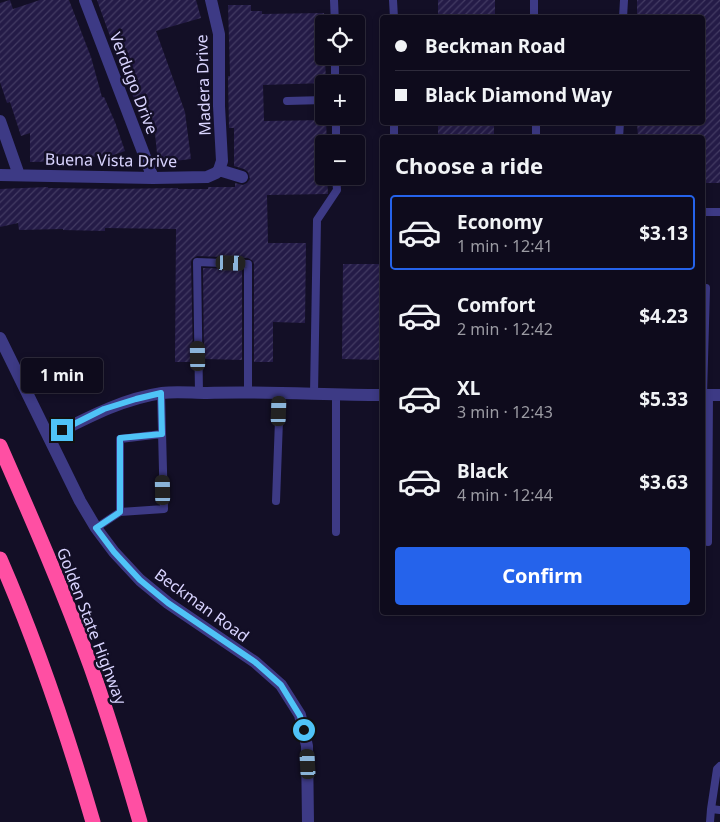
<!DOCTYPE html>
<html lang="en">
<head>
<meta charset="utf-8">
<style>
  :root { --surface:#0e0b1c; --page:#171425; --text:#f1f3f6; --muted:#9b9ba3; --line:#2e2b3b; --accent:#2563eb }
  body { margin:0; font-family:"Noto Sans",sans-serif; background:var(--page); color:var(--text); height:100vh; display:flex; flex-direction:column; font-size:19px; white-space:nowrap }
  * { box-sizing:border-box; margin:0 }
  p { font-size:16px; color:var(--muted) }
  .icon { flex:none; width:28px; height:28px; fill:none; stroke:currentColor; stroke-width:2; stroke-linecap:round; stroke-linejoin:round }
  .map { position:relative; flex:1; overflow:hidden }
  .drawer { position:absolute; left:380px; top:135px; width:325px; height:480px; display:flex; flex-direction:column; background:var(--surface); border-radius:5px; box-shadow:0 2px 8px #0003,0 0 0 1px var(--line) }
  .drawer>* { flex:none }
  .hud { position:absolute; left:380px; top:15px; width:325px; height:110px; border-radius:5px; box-shadow:0 2px 8px #0003,0 0 0 1px var(--line); display:grid; align-content:center; height:110px; padding:0 15px; background:var(--surface) }
  .tools { position:absolute; left:315px; top:15px; display:grid; gap:10px }
  .tools a { display:grid; place-items:center; width:50px; height:50px; border-radius:5px; background:var(--surface); box-shadow:0 2px 8px #0003,0 0 0 1px var(--line); font-size:25px }
  .end { position:absolute; width:22px; height:22px; margin:-11px; border:6px solid #4fc3f7; background:#111; box-shadow:0 0 0 2px #111 }
  .from { border-radius:50% }
  .bubble { position:absolute; height:35px; border-radius:5px; background:var(--surface); box-shadow:0 2px 8px #0003,0 0 0 1px var(--line); font-size:16px; font-weight:700; line-height:35px; text-align:center }
  .car { position:absolute; width:15px; height:30px; margin:-15px -8px; border-radius:6px; box-shadow:0 0 4px 1px #0007; background:linear-gradient(#222 24%,#8ab4d8 0 40%,#222 0 76%,#8ab4d8 0 86%,#222 0) }
  .hud b { display:flex; align-items:center; gap:18px; height:48px; font-size:19px }
  .hud b+b { border-top:1px solid var(--line) }
  .hud i { width:12px; height:12px; background:var(--text) }
  ul { padding:0; list-style:none }
  li { display:flex; align-items:center; gap:15px; height:75px; margin:0 10px 8px; padding:0 5px; border:2px solid transparent; border-radius:5px }
  li div { flex:1 }
  li b { display:block; font-size:19px }
  li em { font-style:normal; font-weight:700 }
  li.active { border-color:var(--accent) }
  li>.icon { width:45px; height:45px; stroke-width:1.5 }
  h2 { padding:0 15px; font-size:22px; line-height:60px }
  .primary-button { display:flex; gap:10px; margin-top:auto; padding:10px 15px }
  .primary-button a { flex:1; height:58px; border-radius:5px; background:var(--accent); color:#fff; font-size:20px; font-weight:700; line-height:58px; text-align:center }
  .map>svg:first-child { display:block }
  .building { fill:url(#building-hatch) }
  .lines { fill:none; stroke-linecap:round; stroke-linejoin:round }
  .service { stroke:#3d3a85; stroke-width:8 }
  .minor { stroke:#3d3a85; stroke-width:12 }
  .tertiary { stroke:#3d3a85; stroke-width:12 }
  .motorway { stroke:#ff4fa3; stroke-width:15 }
  .route { stroke:#4fc3f7; stroke-width:6 }
  .labels { text-anchor:middle; stroke-width:5; stroke-linejoin:round; paint-order:stroke }
  .street-label { font-size:16px; fill:#d9d4ff; stroke:#130f26 }
</style>
</head>
<body>
<div class="map">
<svg width="720" height="822" viewBox="0 0 720 822">
  <defs>
    <pattern id="building-hatch" width="6" height="6" patternUnits="userSpaceOnUse" patternTransform="scale(1.25)"><rect width="6" height="6" fill="#241b47"/><path d="M-1 1l2-2M0 6l6-6M5 7l2-2" fill="none" stroke="#433b63"/></pattern>
  </defs>
  <rect width="100%" height="100%" fill="#130f26"/>
  <path class="building" d="M10,0l3,9 27,-9h29l22,57 11,40h2l11,25 10,29 -23,8 -2,-4 -19,6 -51,1v-29l-9,3 -11,-34 -3,1 -7,-21v-79z
    M97,0h99l5,18 -45,13 29,81 6,47 -33,4 -4,-39 -10,3 -24,-67 -1,1 -12,-33z
    M438,0h57v18h-57z
    M637,0h83v183h-18v-45h-64l-1,-16h65v-104h-65z
    M228,5h23v6h11v3l62,-1v43h1l1,27 -63,2 1,36 62,-1 1,24h-3v32h3l1,18 -61,1 1,48h38l-1,80 -32,-1v40h-19v-98l-1,-3 -5,-3 -51,-2 -5,3 -1,3 2,97h-3v3h-15l1,-133 -71,-1v3l-42,-1v-1l-44,1 -1,-7 -18,4v-38l48,-2v1l63,1 67,-1v1h30v-2h27v-4l8,2 4,-2 3,-4 -2,-7 -4,-3 -10,-3v-38h-5l-1,-52h2z
    M438,122h56v16h-56z
    M343,264h39v96l-40,-1z
    M203,268l39,1v91l-38,-1z"/>
  <g class="lines">
    <path class="service" d="M334,0l1,24
      M393,0l1,18
      M534,0v18
      M623,18l1,-18
      M335,56v28
      M287,101l37,-1
      M336,116v28
      M394,122v16
      M536,122v16
      M619,138l1,-16
      M702,212h18
      M199,393l-2,-131 51,2v128
      M314,394l3,-174 20,-30 -1,-14
      M336,394v138
      M703,395l3,-107
      M276,501l4,-108
      M120,512v-73l42,-5
      M96,528l24,-16 44,-3 -3,-116
      M708,542l1,-147
      M711,809l6,-40 3,-3
      M710,822l1,-13 9,1"/>
    <path class="minor" d="M85,0l68,178
      M211,0l8,34v72l3,55 -3,9
      M0,121l19,54
      M219,170l23,7
      M0,175l153,3 54,-1 9,-4 3,-3
      M702,395h18
      M49,437c36,-18 72,-38 113,-44 15,-2 30,0 45,0 59,-2 117,2 175,2"/>
    <path class="tertiary" d="M0,338l80,163 16,27 18,24 26,28 28,23 87,59 26,23 19,30 7,31 1,76"/>
    <path class="motorway" d="M0,446c32,73 64,146 91,221 18,51 34,103 49,155
      M0,559c37,85 67,174 93,263"/>
  </g>
  <g class="lines">
    <path class="route" d="M62,430l42,-21 32,-10 25,-6 1,41 -42,4v74l-24,16 18,24 26,28 28,23 87,59 26,23 19,31 4,14"/>
  </g>
  <g class="labels">
    <g class="street-label">
      <text transform="translate(134 83) rotate(69)" y="6">Verdugo Drive</text>
      <text transform="translate(203 85) rotate(-92)" y="6">Madera Drive</text>
      <text transform="translate(111 160) rotate(1)" y="6">Buena Vista Drive</text>
      <text transform="translate(202 605) rotate(36)" y="6">Beckman Road</text>
      <text transform="translate(92 626) rotate(69)" y="6">Golden State Highway</text>
    </g>
  </g>
</svg>
<div class="tools">
<a><svg class="icon" aria-label="locate" viewBox="0 0 24 24"><circle cx="12" cy="12" r="6"/><path d="M12 2v4M12 18v4M2 12h4M18 12h4"/></svg></a>
<a>+</a>
<a>−</a>
</div>
<i class="end from" style="left:304px;top:730px"></i>
<i class="end" style="left:62px;top:430px"></i>
<div class="bubble" style="left:21px;top:358px;width:82px">1 min</div>
<i class="car" style="left:231px;top:263px;rotate:92deg"></i>
<i class="car" style="left:198px;top:356px;rotate:359deg"></i>
<i class="car" style="left:279px;top:411px;rotate:2deg"></i>
<i class="car" style="left:163px;top:490px;rotate:359deg"></i>
<i class="car" style="left:308px;top:764px;rotate:357deg"></i>
<div class="hud">
<b><i class="from"></i>Beckman Road</b>
<b><i></i>Black Diamond Way</b>
</div>
<section class="drawer">
<h2>Choose a ride</h2>
<ul>
<li class="active"><svg class="icon" aria-label="car" viewBox="0 0 24 24"><path d="M5 17H2v-5l4-1 3-4h7l3 4 3 1v5h-3M9 17h6M6 11h13"/><circle cx="7" cy="17" r="2"/><circle cx="17" cy="17" r="2"/></svg><div><b>Economy</b><p>1 min · 12:41</p></div><em>$3.13</em></li>
<li><svg class="icon" aria-label="car" viewBox="0 0 24 24"><path d="M5 17H2v-5l4-1 3-4h7l3 4 3 1v5h-3M9 17h6M6 11h13"/><circle cx="7" cy="17" r="2"/><circle cx="17" cy="17" r="2"/></svg><div><b>Comfort</b><p>2 min · 12:42</p></div><em>$4.23</em></li>
<li><svg class="icon" aria-label="car" viewBox="0 0 24 24"><path d="M5 17H2v-5l4-1 3-4h7l3 4 3 1v5h-3M9 17h6M6 11h13"/><circle cx="7" cy="17" r="2"/><circle cx="17" cy="17" r="2"/></svg><div><b>XL</b><p>3 min · 12:43</p></div><em>$5.33</em></li>
<li><svg class="icon" aria-label="car" viewBox="0 0 24 24"><path d="M5 17H2v-5l4-1 3-4h7l3 4 3 1v5h-3M9 17h6M6 11h13"/><circle cx="7" cy="17" r="2"/><circle cx="17" cy="17" r="2"/></svg><div><b>Black</b><p>4 min · 12:44</p></div><em>$3.63</em></li>
</ul>
<div class="primary-button"><a>Confirm</a></div>
</section>
</div>
</body>
</html>
